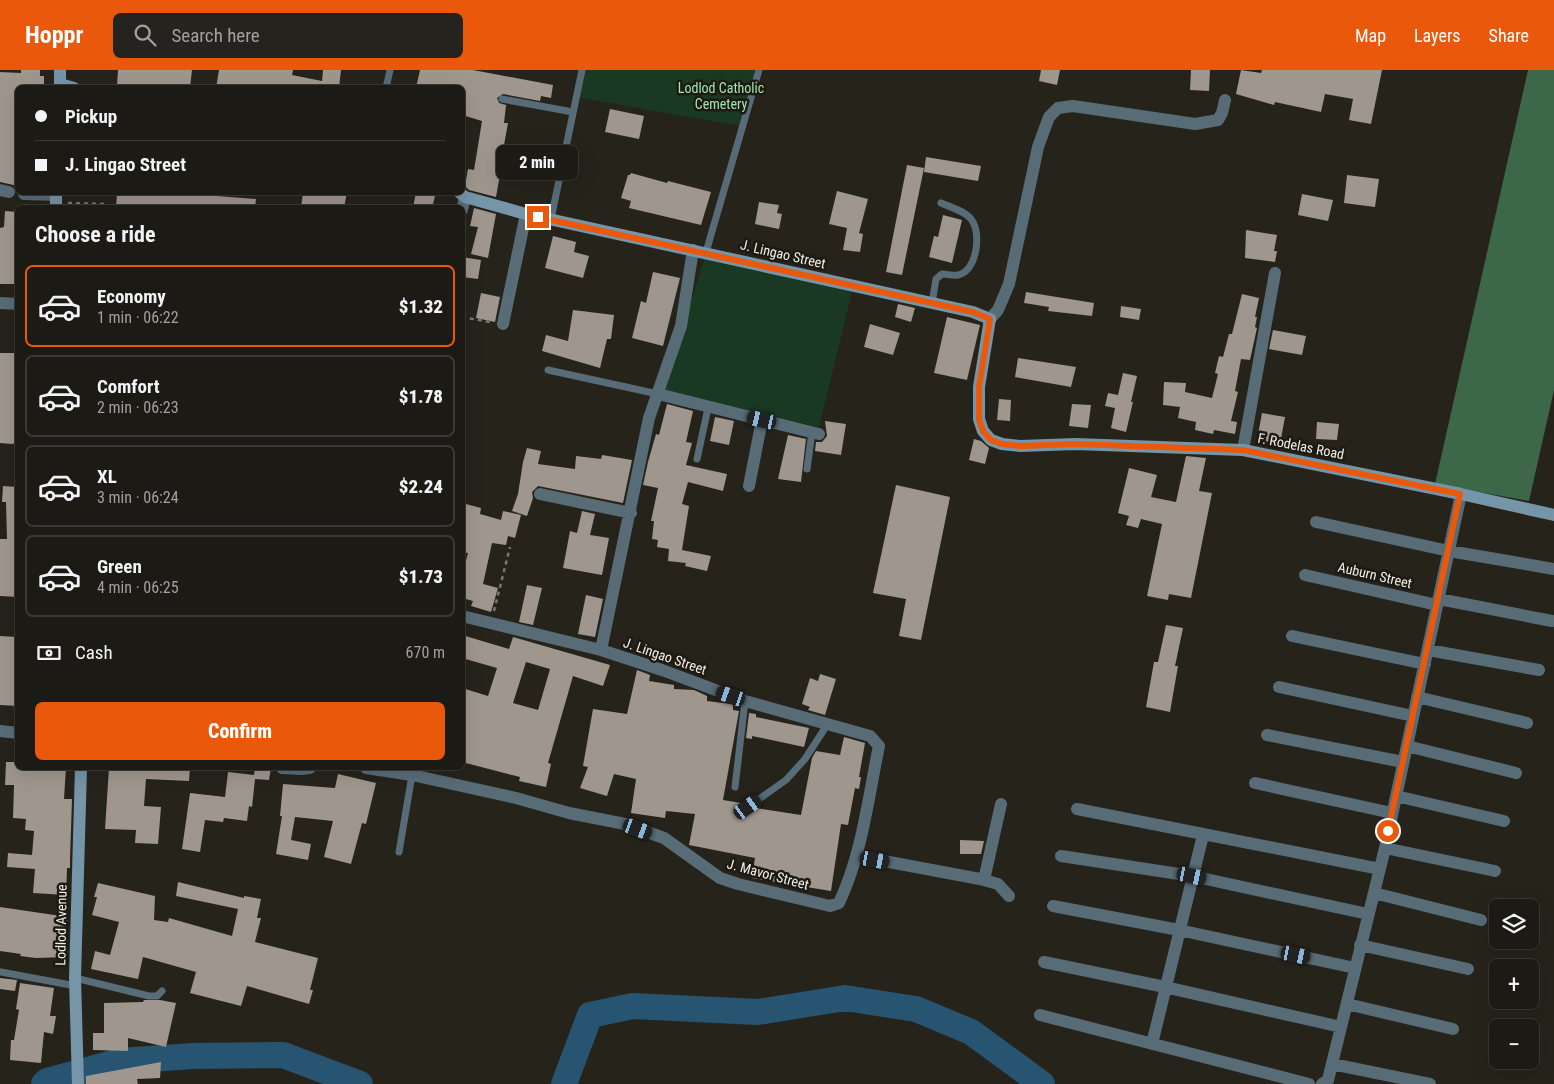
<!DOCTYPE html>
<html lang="en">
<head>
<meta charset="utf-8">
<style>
  :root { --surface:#1c1a14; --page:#25231d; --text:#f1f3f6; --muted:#a0a1a0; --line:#3a3834; --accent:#ea580c }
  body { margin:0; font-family:"Roboto Condensed",sans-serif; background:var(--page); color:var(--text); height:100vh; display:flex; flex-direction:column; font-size:19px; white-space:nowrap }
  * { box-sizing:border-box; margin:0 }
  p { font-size:16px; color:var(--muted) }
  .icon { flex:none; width:28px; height:28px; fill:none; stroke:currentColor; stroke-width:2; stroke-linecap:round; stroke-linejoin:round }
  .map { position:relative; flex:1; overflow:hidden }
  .sheet { position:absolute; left:15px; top:135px; width:450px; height:565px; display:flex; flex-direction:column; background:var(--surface); border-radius:8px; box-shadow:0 5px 20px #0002,0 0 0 1px var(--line) }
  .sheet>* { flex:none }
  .top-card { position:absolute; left:15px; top:15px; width:450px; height:110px; border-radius:8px; box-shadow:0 5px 20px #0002,0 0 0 1px var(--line); display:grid; align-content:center; height:110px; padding:0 20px; background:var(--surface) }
  .tools { position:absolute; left:1489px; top:829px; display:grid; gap:10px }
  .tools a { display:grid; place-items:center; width:50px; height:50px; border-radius:8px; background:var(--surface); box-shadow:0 5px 20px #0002,0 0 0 1px var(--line); font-size:25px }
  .end { position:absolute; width:22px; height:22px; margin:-11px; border:6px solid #ea580c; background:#fff; box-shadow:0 0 0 2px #fff }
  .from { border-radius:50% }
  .bubble { position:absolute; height:35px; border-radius:8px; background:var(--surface); box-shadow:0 5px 20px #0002,0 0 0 1px var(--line); font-size:16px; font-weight:800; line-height:35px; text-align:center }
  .car { position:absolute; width:15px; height:30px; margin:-15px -8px; border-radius:6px; box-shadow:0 0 4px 1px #0007; background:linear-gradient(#222 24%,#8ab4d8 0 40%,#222 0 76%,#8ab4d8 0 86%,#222 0) }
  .top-card b { display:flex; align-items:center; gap:18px; height:48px; font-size:19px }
  .top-card b+b { border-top:1px solid var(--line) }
  .top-card i { width:12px; height:12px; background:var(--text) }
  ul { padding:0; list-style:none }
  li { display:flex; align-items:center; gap:15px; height:82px; margin:0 10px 8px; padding:0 10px; border:2px solid var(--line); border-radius:8px }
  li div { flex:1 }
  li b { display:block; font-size:19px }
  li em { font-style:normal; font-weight:800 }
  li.active { border-color:var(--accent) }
  li>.icon { width:45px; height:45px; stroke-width:1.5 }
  h2 { padding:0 20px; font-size:22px; line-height:60px }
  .pay { display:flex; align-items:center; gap:12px; height:55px; padding:0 20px; font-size:19px }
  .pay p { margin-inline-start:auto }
  .cta { display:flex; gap:10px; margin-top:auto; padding:10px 20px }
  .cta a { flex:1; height:58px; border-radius:8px; background:var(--accent); color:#fff; font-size:20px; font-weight:800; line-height:58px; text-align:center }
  header { display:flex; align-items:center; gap:30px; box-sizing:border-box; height:70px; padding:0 25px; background:var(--accent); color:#fff }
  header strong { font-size:24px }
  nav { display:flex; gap:28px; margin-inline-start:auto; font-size:18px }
  .search { width:350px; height:45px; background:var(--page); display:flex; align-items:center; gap:12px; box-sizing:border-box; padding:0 18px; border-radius:8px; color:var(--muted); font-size:19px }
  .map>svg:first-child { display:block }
  .green { fill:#193923 }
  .forest { fill:#3c6748 }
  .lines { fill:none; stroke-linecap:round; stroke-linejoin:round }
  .river { stroke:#275571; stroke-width:26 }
  .building { fill:#9f968e; fill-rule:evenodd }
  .path { stroke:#797770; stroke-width:2.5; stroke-dasharray:4 4; stroke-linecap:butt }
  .lane { stroke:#586c78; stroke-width:7 }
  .street { stroke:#586c78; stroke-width:12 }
  .secondary { stroke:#7595a9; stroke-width:12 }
  .route { stroke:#ea580c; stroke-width:6 }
  .labels { text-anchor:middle; stroke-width:5; stroke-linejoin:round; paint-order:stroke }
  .park-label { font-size:14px; fill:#a0e5b3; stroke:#1d1a12 }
  .street-label { font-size:14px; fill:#f1efe9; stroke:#1d1a12 }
</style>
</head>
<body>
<header>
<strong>Hoppr</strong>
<div class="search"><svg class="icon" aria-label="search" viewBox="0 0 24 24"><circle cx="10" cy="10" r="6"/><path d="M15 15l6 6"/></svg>Search here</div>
<nav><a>Map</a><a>Layers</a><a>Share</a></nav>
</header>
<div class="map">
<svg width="1554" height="1014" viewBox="0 0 1554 1014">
  <rect width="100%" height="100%" fill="#26231b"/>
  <path class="green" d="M580,0h177l-15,56 -167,-29z
    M706,183l147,35 -34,139 -155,-36z"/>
  <path class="forest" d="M1528,0h26v320l-25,111 -94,-17z"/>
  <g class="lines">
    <path class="river" d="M44,1014l3,-3 73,-20 73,-5 90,-1 77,29
      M564,1014l26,-69 43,-9 125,6 87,-14 71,11 55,23 71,52"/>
  </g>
  <path class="building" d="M21,0h19v6h4v12h-26v98l-18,-4v-110l21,1z
    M118,0h74l-2,18 -73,-2z
    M219,0h74l-1,5 30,6 1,-11h18l-2,18h-123z
    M420,0h53l80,15 -2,13 -10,-2 -1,5 -37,-7 -6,4 2,5 7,2 -2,18h4l-6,33 34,5 -2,12 -33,-4 -5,28 -27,-7 -4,-4 3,-17 6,1 8,-49 -20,-6v-27h-46z
    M1041,0h19l-3,15 -18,-4z
    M1191,0h19l-1,21 -19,-1z
    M1241,0l20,3 1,-3h120l-11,54 -22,-4 4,-21 -28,-5 -4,18 -46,-10 -1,3 -38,-11z
    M610,39l34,7 -5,23 -34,-7z
    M926,87l55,9 -3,15 -54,-9z
    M907,95l17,3 -22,107 -16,-3z
    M631,103l36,10 1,-2 43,11 -10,33 -72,-17 2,-7 -10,-3 7,-23h2z
    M1347,105l32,4 -4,28 -31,-4z
    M837,121l31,8 -9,34 4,1 -3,18 -17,-2 4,-22 -18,-4z
    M152,122l40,3v-3h24v4l40,3 -1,9h-139l1,-15 34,3z
    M303,122h44l-3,16h-43z
    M416,122h20l-4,16h-19z
    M1302,124l31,6 -5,21 -30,-6z
    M759,132l20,3 -2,8 5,1 -3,15 -24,-5z
    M474,138l22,6 -8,44 -17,-4 7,-27 -8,-1z
    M5,141l13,1v72h-18v-56l4,-1z
    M943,145l19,5 -10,43 -23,-6 5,-21 4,1z
    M1246,160l31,5 -3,16h3l-2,11 -30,-4z
    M553,166l23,6 -2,10 15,4 -6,22 -38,-10z
    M462,187l19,3 -3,19 -16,-2z
    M653,202l27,6 -17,68 -31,-8 9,-37 5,2z
    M1026,222l68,11 -2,13 -44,-5 1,-4 -25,-4z
    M481,223l19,4 -5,25 -19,-4z
    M1242,224l17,4 -4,19h2l-2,10 2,1 -7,32 -9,-1 -6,32 3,1 -7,29 6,1 -2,12 -21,-4 -1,4 -18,-4 1,-8 -18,-4 2,-11 -17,-2 1,-23 22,1 -1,9 27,6 6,-24 -3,-1 4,-17 4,1 6,-23h3z
    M898,234l17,4 -4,14 -16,-5z
    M1121,236l20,3 -2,11 -19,-3z
    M573,240l41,5 -3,24h-4l-7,29 -58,-17 4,-16 22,6z
    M947,247l33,8 -13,55 -33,-7z
    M870,254l30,9 -7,22 -29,-8z
    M1273,260l33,6 -4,19 -33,-6z
    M0,283h18v67l-3,23 -3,1 -12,-1z
    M1018,288l58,9 -5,20 -56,-10z
    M1123,303l14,3 -6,26h2l-7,30 -15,-4 4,-20 -10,-2 3,-13 10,2z
    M999,329l12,1 -1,21 -13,-1z
    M667,334l26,7 -7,31 6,1 -6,22 41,9 -4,17 -35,-9 -6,22 7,2 -7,44 29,6 -4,15 -22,-5 1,-3 -18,-2 1,-12 -12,-2 1,-7 -6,-1 2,-18h-3l7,-33 -15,-3 5,-23 8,-28 3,1z
    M1072,334l19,1 -3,23 -19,-2z
    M1262,343l23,4 -5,27 -23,-4z
    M715,347l19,4 -5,24 -19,-4z
    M825,351l21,3 -5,31 -26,-4 1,-9h6l5,-6z
    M1317,352l22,2 -2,16 -21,-1z
    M788,365l18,4 -5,43 -23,-3z
    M974,369l7,2 8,7 -4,16 -16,-4z
    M527,378l14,3 -3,13 37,5 1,-13 25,3 1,-4 30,5 -9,43 -85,-17 -6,6 1,6 -6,18 -15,-5 6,-17 5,-32z
    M1186,386l20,2 -7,33 13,2 -21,105 -22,-4 -1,6 -21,-4 15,-72 -21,-5 -3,9 -12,-3 3,-9 -11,-3 11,-45 28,7 -6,22 25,5z
    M896,415l54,12 -29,143 -22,-4 7,-37 -33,-6z
    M3,416l15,1v110l-18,-1v-57h7l-1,-37h-4z
    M462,433l19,5 -1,6 21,6 2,-9 18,4 -6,23 -7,-2 -2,9 -14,-2 -9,41 15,4 -7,24 -20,-6 2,-5 -11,-3v-22l6,-23 -6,-1z
    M582,441l13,3 -5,21 19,3 -7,37 -39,-7 7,-37 7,2z
    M527,515l15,3 -9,37 -14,-3z
    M586,525l17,4 -8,38 -17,-3z
    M1166,555l17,3 -8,38h3l-8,46 -24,-5 8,-45h4z
    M462,565l47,14 4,-12 97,28 -7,21 -30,-10 -25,87 3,1 -5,23 -27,-6 1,-4 -58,-15v-74l26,8 9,-28 -35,-10zM526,592l24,7 -12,41 -25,-7z
    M0,566l18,1v69l-18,-1z
    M637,600l13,5 -1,6 25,4v4l20,1 13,6v5l24,3 2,1v5l6,1 -16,89 18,3v2l2,1 3,6 10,-4 45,7 11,-57 4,-7 24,4 4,-18 21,6 -6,34h2l-2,12 -4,-1 -7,37 -7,-1 -10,67 -79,-13 3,-20 -66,-13 6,-31 -29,-3 -1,7 -34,-5 5,-34 -22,-5 -7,22 -27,-8 8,-21 -5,-1 10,-57 34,5z
    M820,604l16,5 -11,36 -17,-5 2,-3 -8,-3 8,-26 8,3z
    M749,643l7,1v3l53,11 -5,19 -52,-11v3l-6,-1z
    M6,692h12v6h48l-2,31h8l-2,60v9h-3l-1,27 -33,-2 2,-24 -28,-2 1,-14 24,2 2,-24 -9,-1 1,-11 -13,-1 1,-33h-9z
    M109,698h81l-1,13 -43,-2 -2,27 17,1 -3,37 -23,-1 1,-13 -31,-1z
    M255,698h16l-2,12 -14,-1 -3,28 -3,-1 -2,15 -23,-3 -1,4 -18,-2 -5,32 -18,-3 8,-56 35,4 3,-25 26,3z
    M338,704l38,9 -10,41 -4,-1 -11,41 -27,-7 9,-36 -38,-4 -4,23 20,4 -3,16 -32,-6 6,-38h-2l3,-32 52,4z
    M960,770l24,1 -3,13h-21z
    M178,812l66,16v-2l17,3 -4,19h4l-6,24 63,16 -8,32h3l-4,14 -62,-18 -6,20 -51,-13 6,-21 -53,-15 -5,22 -47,-10 4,-18 15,4 9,-33 -27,-7 5,-18h-3l4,-14 57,13 -1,24 14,2 1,-4 63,18 6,-27 -62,-13z
    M0,837l68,10 -3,20 3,1 -1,19 -31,1 -16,-2 1,-2 -21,-3z
    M0,908l17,2 -2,11 -15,-2z
    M20,913l34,5 -4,28h6l-3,18 -9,-2 -3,31 -31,-3 1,-20h3l5,-30 -3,-1z
    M144,930h16l16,3 -10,44 -38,-9v13l-35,-1v-17h11v-30l39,-1z
    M161,992l-1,16 -23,1 1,5h-52v-8z"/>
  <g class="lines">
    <path class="path" d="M325,123l1,-1
      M68,133l40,1
      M462,247l28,5
      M494,541l16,-64"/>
    <path class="lane" d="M386,18l4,-18
      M502,29l71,13
      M551,149l31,-149
      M706,182l53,-182
      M932,233l4,-24 6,-5c5,0 11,2 16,1 19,-3 24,-43 13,-56 -6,-8 -21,-12 -30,-16
      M548,300l110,24
      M697,389l11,-51
      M807,399l5,-37
      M735,717l10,-86
      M748,737l38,-27 19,-21 22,-34
      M399,782l13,-77
      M1,902l75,14
      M75,908l74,18h8l5,-5"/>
    <path class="street" d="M0,120l9,2
      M24,124l32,1
      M462,140l3,-13
      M0,233l18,1
      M990,249l8,-9 11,-26 29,-137 11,-30 9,-9 15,-2 122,18 23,-4 4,-7 3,-13
      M503,254l23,-110
      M658,324l161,40
      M1243,380l32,-177
      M749,416l13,-66
      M540,424l91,19
      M1316,452l133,29 105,18
      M1305,505l132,30
      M1439,529l113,22
      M1292,566l133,28
      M601,580l48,-232 32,-92 12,-76
      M1428,580l111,20
      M1279,617l134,29
      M1417,627l110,26
      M0,661l18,2
      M1267,665l136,27
      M1407,676l109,27
      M282,698l19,1 9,-1
      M366,698l46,7 104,23 53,15 56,11 39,14 56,40 18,6 92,22 9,-3c23,-49 29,-104 40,-157l-9,-10 -125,-35 -83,-31 -61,-20 -139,-34
      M1255,713l137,30
      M1396,726l108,25
      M1077,739l303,60
      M1385,778l110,23
      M857,786l123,23 18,5 11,12
      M1061,786l131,20 176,38
      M984,810l17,-76
      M1374,823l107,27
      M1053,836l126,24 176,38
      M1360,875l108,24
      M1044,892l121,25 176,40
      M1347,934l106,25
      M1040,945l269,69
      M1152,974l51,-209
      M1332,994l98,20
      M1322,1014l6,-4 57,-232 76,-354"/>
    <path class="secondary" d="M60,14l14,4
      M60,18v-18
      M56,122v16
      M459,122l6,5 61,17 406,89 41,9 17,7 -11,68v32l4,12 8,9 11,4 18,2 55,-2 168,6 218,44 93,21
      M78,1014l-3,-106 6,-210"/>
  </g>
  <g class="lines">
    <path class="route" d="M538,147l435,95 17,7 -11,68v32l4,12 8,9 11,4 18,2 55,-2 168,6 217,44 -72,337"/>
  </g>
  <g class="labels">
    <g class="park-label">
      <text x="721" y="23">Lodlod Catholic<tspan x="721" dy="16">Cemetery</tspan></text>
    </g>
    <g class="street-label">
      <text transform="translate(783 184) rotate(13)" y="5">J. Lingao Street</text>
      <text transform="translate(1301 376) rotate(11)" y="5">F. Rodelas Road</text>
      <text transform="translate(1375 505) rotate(13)" y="5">Auburn Street</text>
      <text transform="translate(665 586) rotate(19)" y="5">J. Lingao Street</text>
      <text transform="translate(768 804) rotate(15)" y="5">J. Mavor Street</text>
      <text transform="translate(61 855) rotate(-89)" y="5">Lodlod Avenue</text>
    </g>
  </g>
</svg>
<div class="tools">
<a><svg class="icon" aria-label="layers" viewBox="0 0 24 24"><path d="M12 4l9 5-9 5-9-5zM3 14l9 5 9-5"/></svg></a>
<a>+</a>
<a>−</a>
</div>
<i class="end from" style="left:1388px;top:761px"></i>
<i class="end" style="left:538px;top:147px"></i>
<div class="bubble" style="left:496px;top:75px;width:82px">2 min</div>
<i class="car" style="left:762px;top:350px;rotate:283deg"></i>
<i class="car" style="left:731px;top:626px;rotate:289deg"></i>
<i class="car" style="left:748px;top:737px;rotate:55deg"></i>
<i class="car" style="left:638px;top:759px;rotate:110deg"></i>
<i class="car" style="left:875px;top:790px;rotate:100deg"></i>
<i class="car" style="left:1192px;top:806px;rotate:102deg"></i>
<i class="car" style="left:1296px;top:885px;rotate:102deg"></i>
<div class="top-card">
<b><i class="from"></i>Pickup</b>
<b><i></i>J. Lingao Street</b>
</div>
<section class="sheet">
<h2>Choose a ride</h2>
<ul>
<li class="active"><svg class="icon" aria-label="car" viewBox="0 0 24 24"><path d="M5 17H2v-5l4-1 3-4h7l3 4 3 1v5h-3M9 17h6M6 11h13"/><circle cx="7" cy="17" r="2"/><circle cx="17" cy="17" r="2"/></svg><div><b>Economy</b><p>1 min · 06:22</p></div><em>$1.32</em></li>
<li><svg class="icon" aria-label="car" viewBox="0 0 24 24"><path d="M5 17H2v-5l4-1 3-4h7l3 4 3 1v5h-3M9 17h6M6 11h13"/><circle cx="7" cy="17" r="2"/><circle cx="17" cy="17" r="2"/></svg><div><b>Comfort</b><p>2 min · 06:23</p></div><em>$1.78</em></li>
<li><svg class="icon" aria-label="car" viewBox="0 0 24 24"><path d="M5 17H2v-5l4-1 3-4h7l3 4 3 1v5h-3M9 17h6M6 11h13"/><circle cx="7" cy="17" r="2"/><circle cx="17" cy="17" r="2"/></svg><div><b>XL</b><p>3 min · 06:24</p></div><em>$2.24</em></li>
<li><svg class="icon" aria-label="car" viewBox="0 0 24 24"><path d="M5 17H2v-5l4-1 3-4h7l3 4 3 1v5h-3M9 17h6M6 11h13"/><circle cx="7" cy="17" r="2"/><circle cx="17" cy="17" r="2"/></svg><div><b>Green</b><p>4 min · 06:25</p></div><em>$1.73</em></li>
</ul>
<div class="pay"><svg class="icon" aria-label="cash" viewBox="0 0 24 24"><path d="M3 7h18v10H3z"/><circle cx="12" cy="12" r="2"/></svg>Cash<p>670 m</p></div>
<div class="cta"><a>Confirm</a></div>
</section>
</div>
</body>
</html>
